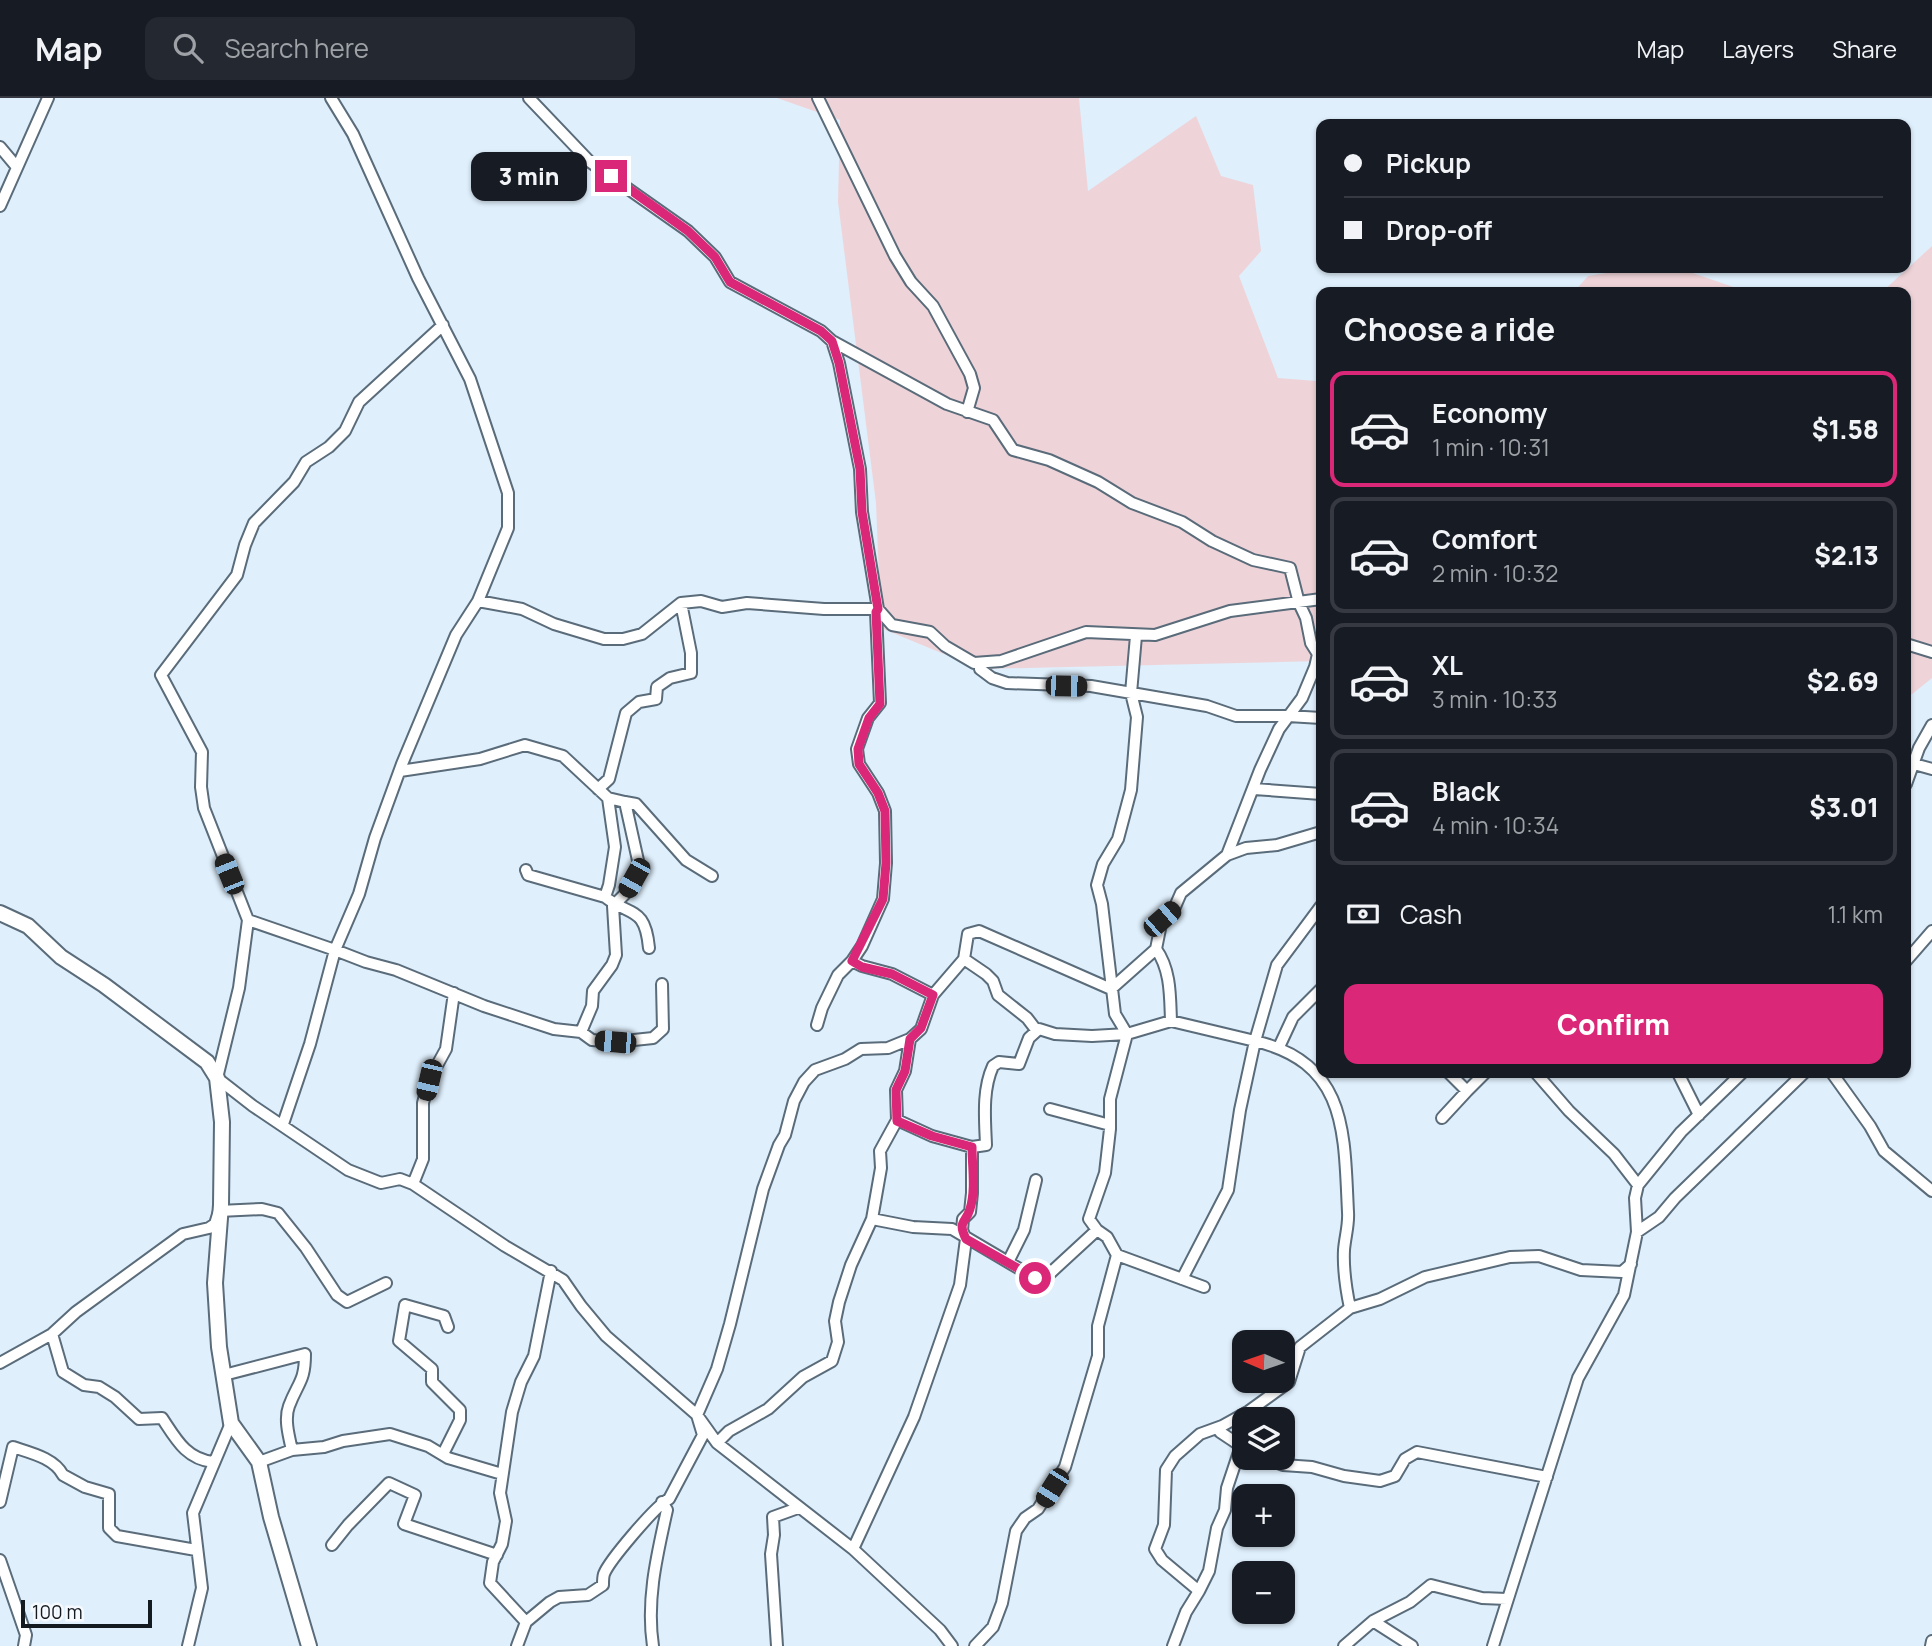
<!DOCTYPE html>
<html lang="en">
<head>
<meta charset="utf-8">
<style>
  :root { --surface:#171b24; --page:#242831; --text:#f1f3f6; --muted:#9ea1a6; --line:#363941; --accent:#db2777 }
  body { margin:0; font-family:Manrope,sans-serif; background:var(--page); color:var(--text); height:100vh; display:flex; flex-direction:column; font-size:26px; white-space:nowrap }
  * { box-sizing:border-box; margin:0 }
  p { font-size:23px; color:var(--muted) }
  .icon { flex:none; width:38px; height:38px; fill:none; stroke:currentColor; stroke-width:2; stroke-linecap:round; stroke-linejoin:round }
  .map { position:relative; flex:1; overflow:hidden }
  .sheet { position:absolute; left:1316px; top:189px; width:595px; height:791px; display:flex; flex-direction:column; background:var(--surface); border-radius:14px; box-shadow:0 2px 5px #0004 }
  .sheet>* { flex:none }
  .top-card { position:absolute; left:1316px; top:21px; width:595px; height:154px; border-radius:14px; box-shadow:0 2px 5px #0004; display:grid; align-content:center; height:154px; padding:0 28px; background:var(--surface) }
  .needle { width:46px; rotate:272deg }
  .buttons { position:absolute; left:1232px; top:1232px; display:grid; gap:14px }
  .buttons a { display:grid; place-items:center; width:63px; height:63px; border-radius:14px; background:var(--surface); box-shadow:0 2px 5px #0004; font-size:35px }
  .scale { position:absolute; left:21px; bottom:18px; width:131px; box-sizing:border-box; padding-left:7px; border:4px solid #131a20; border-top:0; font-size:19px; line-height:24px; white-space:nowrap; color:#131a20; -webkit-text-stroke:5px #f6fafe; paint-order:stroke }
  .end { position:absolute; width:32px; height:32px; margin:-16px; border:9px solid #db2777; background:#fff; box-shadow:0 0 0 4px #fff }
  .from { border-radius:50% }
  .bubble { position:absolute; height:49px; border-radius:14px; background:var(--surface); box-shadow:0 2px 5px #0004; font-size:23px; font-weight:800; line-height:49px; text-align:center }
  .car { position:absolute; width:21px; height:42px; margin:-21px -10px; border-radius:9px; box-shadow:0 0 5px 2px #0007; background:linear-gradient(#222 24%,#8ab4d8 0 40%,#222 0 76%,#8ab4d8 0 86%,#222 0) }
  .top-card b { display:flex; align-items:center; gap:24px; height:66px; font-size:26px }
  .top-card b+b { border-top:2px solid var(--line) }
  .top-card i { width:18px; height:18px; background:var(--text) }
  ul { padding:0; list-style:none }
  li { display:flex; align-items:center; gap:21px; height:116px; margin:0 14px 10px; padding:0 14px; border:4px solid var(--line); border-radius:14px }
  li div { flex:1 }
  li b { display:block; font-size:26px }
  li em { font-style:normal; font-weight:800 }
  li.current { border-color:var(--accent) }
  li>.icon { width:63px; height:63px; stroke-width:1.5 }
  h2 { padding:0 28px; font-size:32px; line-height:84px }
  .pay { display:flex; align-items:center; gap:18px; height:77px; padding:0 28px; font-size:26px }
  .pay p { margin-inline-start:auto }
  .button { display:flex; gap:14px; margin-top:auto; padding:14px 28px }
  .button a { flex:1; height:80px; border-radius:14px; background:var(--accent); color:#fff; font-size:28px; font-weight:800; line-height:80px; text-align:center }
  header { display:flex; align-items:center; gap:42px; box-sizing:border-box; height:98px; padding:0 35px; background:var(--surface); border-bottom:2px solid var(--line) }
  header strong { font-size:33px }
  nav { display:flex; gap:38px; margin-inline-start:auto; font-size:24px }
  .search { width:490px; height:63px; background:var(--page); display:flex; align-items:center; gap:18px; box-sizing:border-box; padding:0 24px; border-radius:14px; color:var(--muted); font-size:26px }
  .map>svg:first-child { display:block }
  .green { fill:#eed4d9 }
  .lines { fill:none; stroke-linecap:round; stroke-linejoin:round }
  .street-casing { stroke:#5a6b7a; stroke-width:14 }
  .secondary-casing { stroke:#5a6b7a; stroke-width:18 }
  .street { stroke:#fff; stroke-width:10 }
  .secondary { stroke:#fff; stroke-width:14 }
  .route { stroke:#db2777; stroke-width:9 }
</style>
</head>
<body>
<header>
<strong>Map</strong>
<div class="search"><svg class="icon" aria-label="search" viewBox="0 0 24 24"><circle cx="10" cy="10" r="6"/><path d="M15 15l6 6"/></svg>Search here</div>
<nav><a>Map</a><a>Layers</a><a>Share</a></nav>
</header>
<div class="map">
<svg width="1932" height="1548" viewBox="0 0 1932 1548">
  <rect width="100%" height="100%" fill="#dfeffc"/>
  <path class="green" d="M777,0h302l9,93 108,-75 25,60 32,9 8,66 -22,25 39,102 38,3 5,-2v282l-341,8 -99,-41 -5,-125 -38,-301 2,-82z
    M1932,148v432l-26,21v-407h-24z
    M1636,170h42l70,24h-174l14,-16z"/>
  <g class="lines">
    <defs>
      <path id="street" d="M331,0l22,36 65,144 52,101 38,114v35l-30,73 -22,34 -54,129 -27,74 -16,56 -24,56 31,12 30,8 88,36 70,23 27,3 11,8 23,2 38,-4 10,-9 -1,-45
        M529,0l61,64 98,69 27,26 15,25 91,49 11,10 7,22 21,106 2,43 16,97 -2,3 4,91 -12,15 -11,31 2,15 19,29 7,18 1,52 -3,36 -21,47 -10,15 -14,14 -16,33 -5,17
        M818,0l77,158 16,26 22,24 37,68 4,14 -7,24
        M0,49l16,19
        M0,108l48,-108
        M443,227l-84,77 -14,29 -16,16 -23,15 -12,20 -40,41 -9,22 -8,30 -76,100 41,77 -1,35 3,21 44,112 -9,68 -22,90 36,28 95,64 33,13 19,-4 13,5 92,62 58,34 18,26 25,30 91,79 20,28 136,106 87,81 12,16
        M832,243l115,63 46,16 20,30 36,10 49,22 34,21 50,19 30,19 41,19 37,8 9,35 7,15 5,25 7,11 -3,13 -13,31 -23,31 -19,41 -33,85 -46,38 -7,16 -12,10 -6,30 -45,40 -132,-58 -11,3 -4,25 -31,36 -12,34 -11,10 -5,32 -9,19 1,30 -17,31 1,17 -9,51
        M478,503l44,8 32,15 50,15h19l19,-5 39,-31 20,-2 21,6 25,-4 77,6h54l14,16 38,7 15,14 29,17 27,-2 85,-29 69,3 75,-24 91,-12
        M1906,546l26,8
        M980,571l12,9 15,5 84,3 116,20 29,10h52l33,2
        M1914,666l18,5
        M400,673l80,-12 45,-14 38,11 45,42 7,49 -6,38 -4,12c26,20 40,9 44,51
        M1906,686l13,-36 13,-23
        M598,691l11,-10 17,-66 13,-11 17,-3 1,-12 13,-9 21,-5v-20l-10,-50
        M1254,691l67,5
        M625,704l11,2 50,56 26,16
        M1227,757l19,-7 31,-3 44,-13
        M526,772l2,5 77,22
        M248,822l87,30 -25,94 -27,80
        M1156,851c15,21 14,47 15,72
        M964,861l22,15 7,7 5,14 29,23 10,13
        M852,863l10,5 30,8 41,21
        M1906,863l26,-30
        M581,934l11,-26 1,-15 19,-26 4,-10 -3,-49 12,-12 14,-29 -14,-63 -17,-4
        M1279,949l14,-30 28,-28
        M1536,975l33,38 45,43 24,31
        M1678,975l21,42
        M1832,975l38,53 14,25 48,40
        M1467,993l18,-18
        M1050,1011l60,16
        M1442,1020l25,-27 -18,-18
        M897,1022l35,16 40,11
        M413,1086l10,-25v-56l6,-23 17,-31 8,-56
        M1637,1134l22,-15 16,-19 129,-125
        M1117,1157l87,32
        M1008,1164l16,-32 12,-50
        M1182,1181l46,-89 12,-80 15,-69c93,22 89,92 93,171 1,13 -3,25 -4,38 -1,20 2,39 6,58
        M52,1236l11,38 21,13 15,2 16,10 24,22 23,-1c14,21 24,41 51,44
        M0,1265l52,-29 24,-22 107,-78 26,-6 6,-4 4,-13 43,-2 16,4 28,35 31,47 10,7 39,-19
        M224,1277l81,-21c0,28 -7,28 -16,52 -5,13 0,31 3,44
        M1222,1328l-2,6 24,16
        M717,1345l12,-12 39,-22 35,-32 29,-16 6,-19 -3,-21 4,-19 12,-37 21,-46 41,8 39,2 83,49 11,-1 51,-47
        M443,1356l17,-34v-10l-28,-28v-13l-33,-28 6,-36 39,11 4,11
        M1265,1360l18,7 29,2 32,9 36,5 15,-5 10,-17 12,-7 130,25
        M259,1364l33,-12 32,-3 19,-6 47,-7 38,12 20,12 54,16
        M0,1404l13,-55c18,6 41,11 50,28l22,12 24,7v34l8,8 79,14
        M332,1447l16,-20 41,-42 26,12 -11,29 93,31
        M853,1451l61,-132 46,-132 6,-46 -4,-9 1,-11 7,-7 2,-19v-46l14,-2c-1,-26 -4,-55 7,-79l6,-4 20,2 10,-26 10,-9 16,5 37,2 35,-2 44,-13 84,20 22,-76 44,-59
        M0,1462l26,75 -2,11
        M1199,1493l10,-20 8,-43 8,-18 2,-22 14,-42
        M1373,1523l39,25
        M526,1524l-36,-39 3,-21 9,-18 4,-23 -6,-28 12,-81 9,-30 13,-26 17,-85
        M188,1548l14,-58 -9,-75 38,-90
        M517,1548l9,-24 24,-20 9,-5 29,-2 15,-10c0,-4 0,-8 1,-11 5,-13 52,-69 65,-75l34,-64 -6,-20 20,-46 13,-45 33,-135 16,-44 6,-10 9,-34 10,-19 11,-12 30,-11 16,-10 27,-1 22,-9
        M653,1548c-7,-46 4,-91 14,-136l-5,-8
        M777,1548l-6,-92 3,-19 -1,-18 25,-9
        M975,1548l18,-19 9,-24 14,-72 9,-13 13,-9 27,-42 33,-111v-30l19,-71 -10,-18 -10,-7 -8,-11 16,-46 5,-44v-30l17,-65 -12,-20 -13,-110 -5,-19 6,-21 15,-25 13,-49 6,-73 -6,-24 5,-57
        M1173,1548l13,-34 13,-21 -37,-31 -7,-11 9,-24 2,-55 9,-14 25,-22 22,-8 27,-15 40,-29 11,-35 50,-39 30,-9 45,-22 85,-20 29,-1 42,14 41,2 9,-8
        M1344,1548l29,-25 37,-19 21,-17 51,13 25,1
        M1493,1548l85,-268 46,-83 13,-63 -2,-34 3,-13 43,-53 61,-59
        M1931,1548l1,-5"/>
      <path id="secondary" d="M0,815l28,13 33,31 43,28 103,77 10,16 5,44 -1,83 -6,78 4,64 12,76 28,39 12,55 38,129"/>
    </defs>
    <use href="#street" class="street-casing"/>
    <use href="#secondary" class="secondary-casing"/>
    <use href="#street" class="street"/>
    <use href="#secondary" class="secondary"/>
  </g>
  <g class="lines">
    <path class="route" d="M611,78l77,55 27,26 15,25 91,49 11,10 7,22 21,106 2,43 16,97 -2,3 4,92 -11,14 -11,31 1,15 19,29 7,18 1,52 -3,36 -31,62 10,6 30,7 41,21 -12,33 -11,11 -5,32 -9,19 1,31 35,15 40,11c0,19 4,43 -2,62 -4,14 -13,12 -4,30l69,39"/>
  </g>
</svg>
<div class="buttons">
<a><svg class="needle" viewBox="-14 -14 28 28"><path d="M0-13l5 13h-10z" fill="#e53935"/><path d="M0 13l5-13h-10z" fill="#9ea1a6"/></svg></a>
<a><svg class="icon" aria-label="layers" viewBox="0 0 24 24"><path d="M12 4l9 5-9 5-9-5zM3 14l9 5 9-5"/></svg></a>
<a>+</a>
<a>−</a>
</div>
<div class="scale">100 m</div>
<i class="end from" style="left:1035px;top:1180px"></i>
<i class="end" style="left:611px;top:78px"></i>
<div class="bubble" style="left:471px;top:54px;width:116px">3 min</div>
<i class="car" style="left:1066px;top:588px;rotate:91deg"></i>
<i class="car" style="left:229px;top:776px;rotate:338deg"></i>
<i class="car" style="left:634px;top:780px;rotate:209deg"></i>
<i class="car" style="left:1162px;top:821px;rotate:49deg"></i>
<i class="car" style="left:615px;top:944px;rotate:275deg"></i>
<i class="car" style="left:429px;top:982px;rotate:193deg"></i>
<i class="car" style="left:1052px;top:1390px;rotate:212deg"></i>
<div class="top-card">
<b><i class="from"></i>Pickup</b>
<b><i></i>Drop-off</b>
</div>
<section class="sheet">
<h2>Choose a ride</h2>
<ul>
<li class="current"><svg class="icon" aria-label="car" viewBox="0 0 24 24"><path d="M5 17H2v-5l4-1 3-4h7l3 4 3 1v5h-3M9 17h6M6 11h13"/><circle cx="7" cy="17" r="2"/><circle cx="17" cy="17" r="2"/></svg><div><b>Economy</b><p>1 min · 10:31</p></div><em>$1.58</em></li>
<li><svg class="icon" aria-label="car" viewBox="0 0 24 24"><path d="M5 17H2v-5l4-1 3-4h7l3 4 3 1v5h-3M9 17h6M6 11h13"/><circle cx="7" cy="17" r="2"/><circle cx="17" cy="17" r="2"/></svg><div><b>Comfort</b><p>2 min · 10:32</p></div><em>$2.13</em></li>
<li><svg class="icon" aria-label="car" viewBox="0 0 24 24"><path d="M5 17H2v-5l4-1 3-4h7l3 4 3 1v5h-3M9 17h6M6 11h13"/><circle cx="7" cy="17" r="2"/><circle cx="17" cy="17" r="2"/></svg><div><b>XL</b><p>3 min · 10:33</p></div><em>$2.69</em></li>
<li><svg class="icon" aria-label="car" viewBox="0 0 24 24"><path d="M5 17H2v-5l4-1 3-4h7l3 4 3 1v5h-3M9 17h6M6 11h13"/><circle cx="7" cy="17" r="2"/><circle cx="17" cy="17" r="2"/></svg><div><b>Black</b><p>4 min · 10:34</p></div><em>$3.01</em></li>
</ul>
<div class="pay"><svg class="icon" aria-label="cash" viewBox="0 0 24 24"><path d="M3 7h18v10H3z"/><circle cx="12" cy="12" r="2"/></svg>Cash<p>1.1 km</p></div>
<div class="button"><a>Confirm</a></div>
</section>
</div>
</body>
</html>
